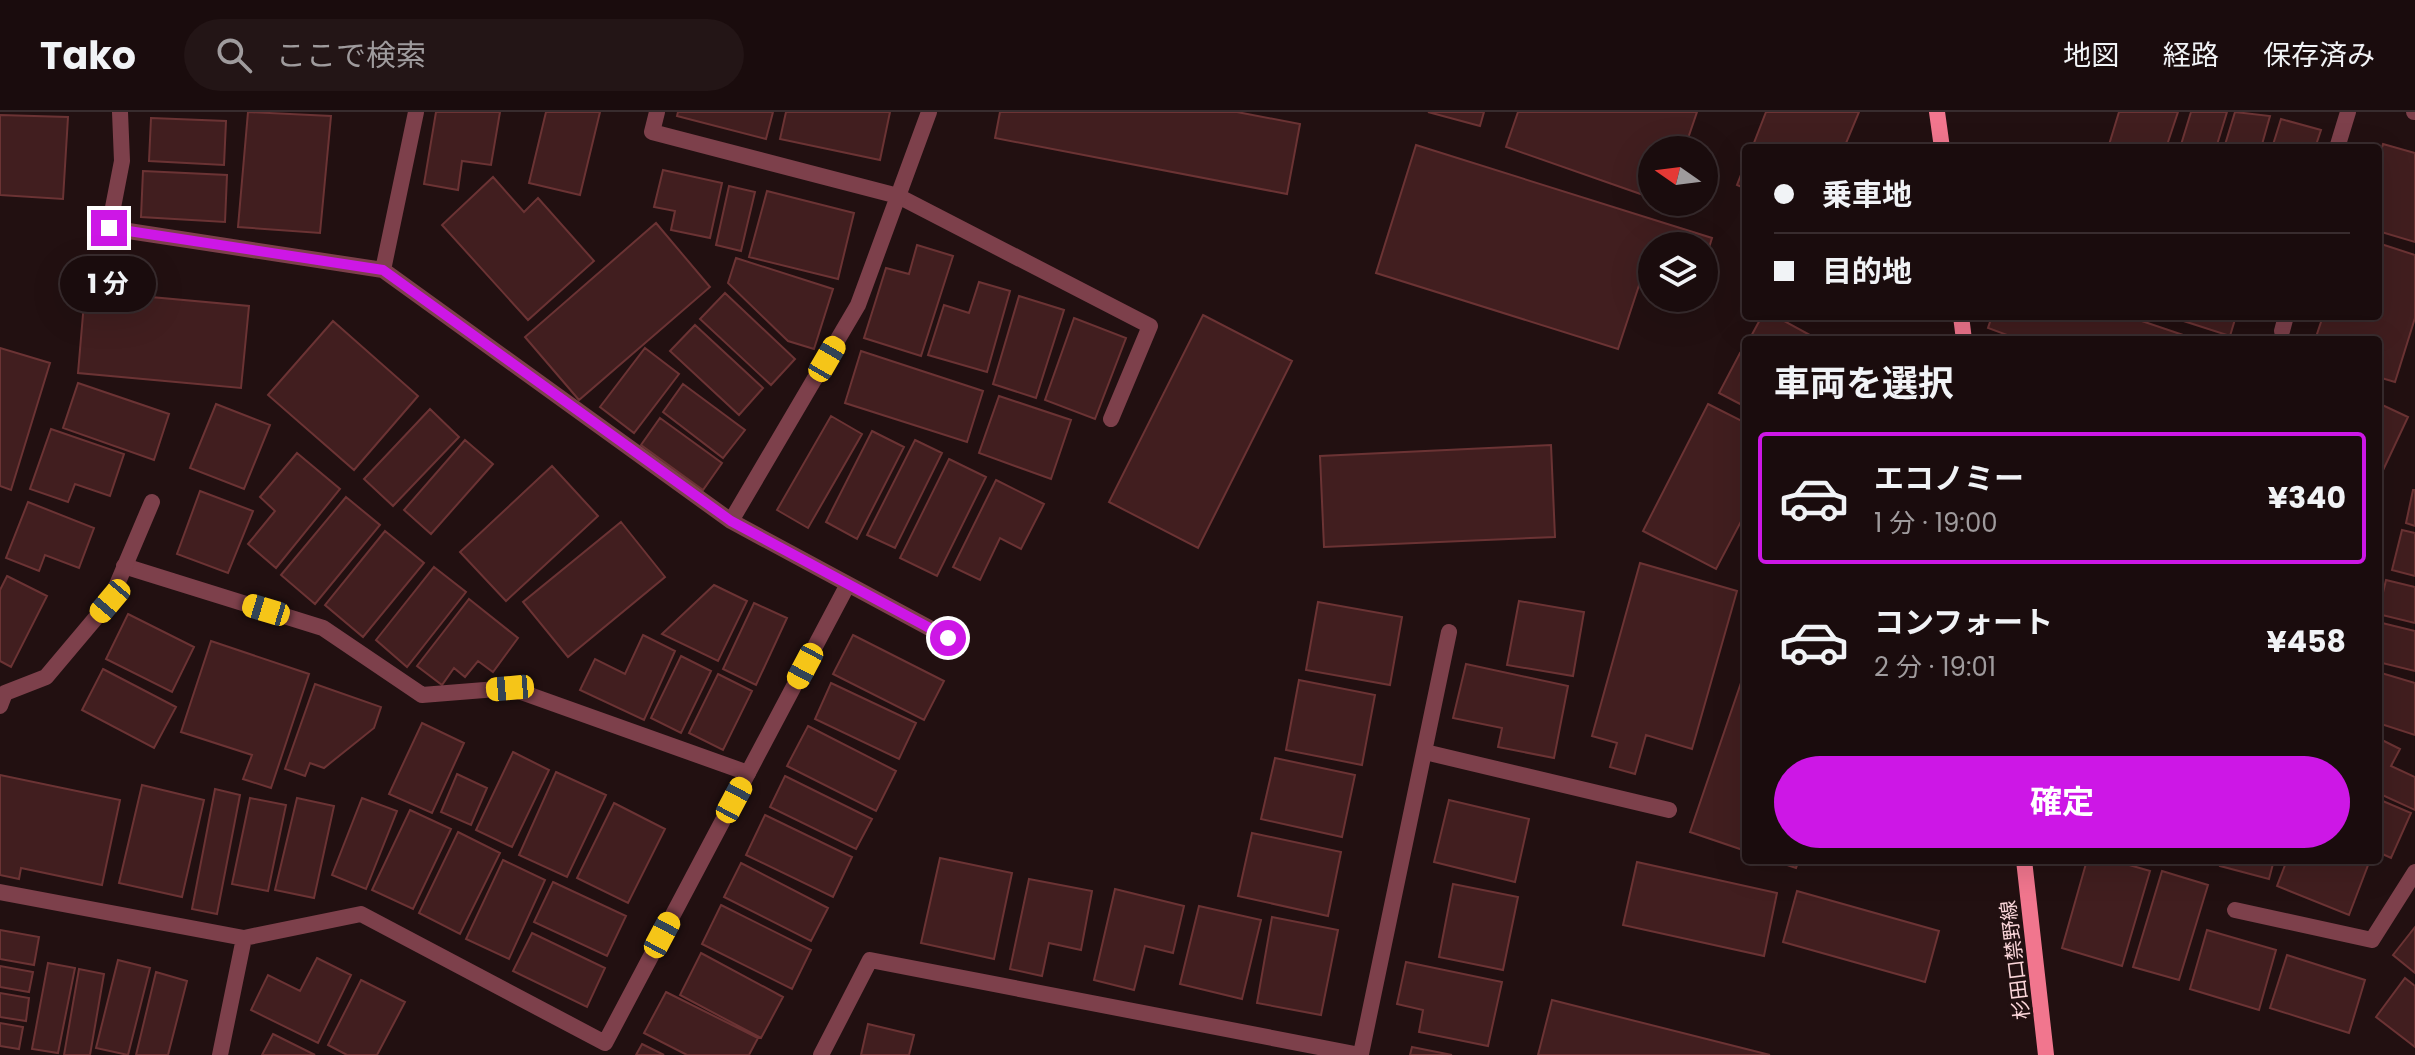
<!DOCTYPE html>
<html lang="ja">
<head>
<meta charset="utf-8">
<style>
  :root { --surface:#1a0c0d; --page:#231516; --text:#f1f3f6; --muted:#9f9b9d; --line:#382c2e; --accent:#cd17e6 }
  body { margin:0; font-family:Poppins,"Noto Sans JP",sans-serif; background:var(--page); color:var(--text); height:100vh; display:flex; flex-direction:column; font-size:30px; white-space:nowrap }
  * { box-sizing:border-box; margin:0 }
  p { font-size:26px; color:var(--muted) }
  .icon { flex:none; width:44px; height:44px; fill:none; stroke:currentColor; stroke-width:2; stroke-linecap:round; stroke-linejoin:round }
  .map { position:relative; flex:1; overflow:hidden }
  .details { position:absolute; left:1742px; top:224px; width:640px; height:528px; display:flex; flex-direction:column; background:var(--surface); border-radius:8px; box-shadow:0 8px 32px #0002,0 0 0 2px var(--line) }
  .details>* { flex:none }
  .guide { position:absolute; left:1742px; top:32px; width:640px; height:176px; border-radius:8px; box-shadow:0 8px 32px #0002,0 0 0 2px var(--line); display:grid; align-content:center; height:176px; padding:0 32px; background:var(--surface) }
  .needle { width:52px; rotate:284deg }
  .tools { position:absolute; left:1638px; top:24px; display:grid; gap:16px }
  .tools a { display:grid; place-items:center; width:80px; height:80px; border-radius:50%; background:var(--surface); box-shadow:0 8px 32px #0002,0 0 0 2px var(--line); font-size:40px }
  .end { position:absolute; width:36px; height:36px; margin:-18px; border:10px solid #cd17e6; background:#fff; box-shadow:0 0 0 4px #fff }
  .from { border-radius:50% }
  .bubble { position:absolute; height:56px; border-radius:28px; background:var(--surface); box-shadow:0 8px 32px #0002,0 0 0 2px var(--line); font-size:26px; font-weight:700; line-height:56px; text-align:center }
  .car { position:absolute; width:24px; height:48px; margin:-24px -12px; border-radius:10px; box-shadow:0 0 6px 2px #0007; background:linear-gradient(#f5c518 24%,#345 0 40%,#f5c518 0 76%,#345 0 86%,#f5c518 0) }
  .guide b { display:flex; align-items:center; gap:28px; height:76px; font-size:30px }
  .guide b+b { border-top:2px solid var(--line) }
  .guide i { width:20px; height:20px; background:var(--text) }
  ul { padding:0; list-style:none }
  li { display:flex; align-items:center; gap:24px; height:132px; margin:0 16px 12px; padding:0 16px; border:4px solid transparent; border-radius:8px }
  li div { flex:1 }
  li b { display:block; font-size:30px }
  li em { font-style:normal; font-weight:700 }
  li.on { border-color:var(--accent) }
  li>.icon { width:72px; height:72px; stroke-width:1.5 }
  h2 { padding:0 32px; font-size:36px; line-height:96px }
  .cta { display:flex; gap:16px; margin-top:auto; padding:16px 32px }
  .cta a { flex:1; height:92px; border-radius:48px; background:var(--accent); color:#fff; font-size:32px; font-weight:700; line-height:92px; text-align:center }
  header { display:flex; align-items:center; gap:48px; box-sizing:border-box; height:112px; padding:0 40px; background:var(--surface); border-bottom:2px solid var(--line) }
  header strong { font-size:38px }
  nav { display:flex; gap:44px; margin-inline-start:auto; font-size:28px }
  .search { width:560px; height:72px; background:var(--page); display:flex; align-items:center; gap:20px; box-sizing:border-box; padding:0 28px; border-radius:44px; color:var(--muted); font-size:30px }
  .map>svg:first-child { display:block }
  .building { fill:#411e1f; stroke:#6b3334; stroke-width:2 }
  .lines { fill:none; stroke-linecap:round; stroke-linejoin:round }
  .service { stroke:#7d404b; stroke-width:16 }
  .minor { stroke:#7d404b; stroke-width:16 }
  .secondary { stroke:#f1768e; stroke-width:16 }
  .route { stroke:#cd17e6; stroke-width:10 }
  .labels { text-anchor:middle; stroke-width:6; stroke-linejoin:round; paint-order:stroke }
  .street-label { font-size:20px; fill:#fbd6da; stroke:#221011 }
</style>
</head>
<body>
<header>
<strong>Tako</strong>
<div class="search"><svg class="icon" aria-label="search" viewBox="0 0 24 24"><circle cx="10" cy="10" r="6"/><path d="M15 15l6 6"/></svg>ここで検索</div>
<nav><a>地図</a><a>経路</a><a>保存済み</a></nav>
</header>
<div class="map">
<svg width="2415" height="943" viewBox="0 0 2415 943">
  <rect width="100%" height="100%" fill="#221011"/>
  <path class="building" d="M248,0l83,4 -11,117 -82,-6z
    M436,0h64l-9,53 -29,-4 -4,29 -34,-6z
    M546,0h54l-20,83 -51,-12z
    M678,0h95l-7,27 -89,-23z
    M786,0h104l-10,48 -100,-21z
    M1000,0h237l63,12 -13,70 -292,-56z
    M1428,0h56l-4,14z
    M1518,0h179l-13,38h-32v48l-146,-51z
    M1766,0h93l-15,36h-92z
    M2119,0h59l-12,36h-58z
    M2191,0h36l-11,36h-36z
    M2235,0l35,4 -9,32h-37z
    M0,3l68,2 -5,82 -63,-4z
    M151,6l75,3 -2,44 -75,-4z
    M2281,7l40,11 -6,18h-43z
    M2383,32l32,9v89l-37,-11v-68z
    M1416,33l296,93 -8,26v-18h-52l-34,103 -242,-76z
    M1746,50v27l-9,-4z
    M663,58l59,13 -12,55 -39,-8 4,-19 -21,-4z
    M143,59l84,4 -2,47 -84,-5z
    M493,65l31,35 14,-14 56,63 -66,59 -86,-95z
    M729,74l26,6 -14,59 -25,-6z
    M767,79l87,22 -16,66 -89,-22z
    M656,111l54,64 -131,113 -54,-63z
    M2378,131l37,12v63l-20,64 -17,-5v-37h-63l8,-24h55z
    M917,133l36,11 -32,100 -57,-18 22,-70 23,6z
    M736,146l97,31 -19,60 -26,-8 -60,-58z
    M979,170l31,9 -23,81 -59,-17 16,-50 25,8z
    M85,179l164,15 -8,82 -163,-15z
    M725,181l70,66 -24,26 -71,-66z
    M1019,184l45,14 -28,88 -43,-14z
    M1203,203l89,46 -94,187 -89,-46z
    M1762,204h13l44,24h-70z
    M1992,204h135l71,24h-190l2,-4 -22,-8z
    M2168,204h68l-6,20z
    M1074,206l52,20 -31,81 -50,-19z
    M333,209l85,75 -64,74 -86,-75z
    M695,213l68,63 -24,27 -69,-64z
    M0,236l50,15 -39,127 -11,-4z
    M645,236l34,26 -45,59 -34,-26z
    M861,239l122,40 -16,51 -122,-39z
    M1740,241l6,3v51l-27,-14z
    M78,271l91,31 -15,46 -91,-32z
    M683,272l62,46 -22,28 -60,-46z
    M999,284l72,24 -20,59 -72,-26z
    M2378,291l30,14 -30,64z
    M216,292l54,21 -26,64 -54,-21z
    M1708,292l38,19v89l-30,57 -73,-38z
    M430,297l29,28 -66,69 -29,-27z
    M831,304l31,18 -54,94 -31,-18z
    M660,306l62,45 -19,27 -62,-45z
    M51,317l73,25 -14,42 -35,-12 -7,18 -38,-13z
    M872,319l32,16 -47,92 -31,-17z
    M465,328l28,24 -62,70 -27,-24z
    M915,328l27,13 -47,95 -28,-13z
    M1551,333l4,92 -231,10 -4,-91z
    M297,341l43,36 -64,79 -28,-24 27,-33 -15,-14z
    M949,347l37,18 -49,99 -37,-18z
    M552,354l46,50 -92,85 -46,-49z
    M996,368l48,24 -23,45 -21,-11 -20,42 -27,-13z
    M2413,378h2v36l-9,-3z
    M200,379l53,20 -25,62 -51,-19z
    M346,385l34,28 -65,79 -34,-29z
    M28,390l66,26 -15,40 -34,-13 -6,16 -33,-13z
    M621,410l44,55 -97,80 -45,-55z
    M2402,418l13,3v43l-23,-6z
    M385,419l39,32 -61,74 -38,-32z
    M1640,451l97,28 -45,158 -46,-14 -11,39 -25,-7 7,-24 -25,-7z
    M434,455l32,25 -59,75 -31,-27z
    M7,464l40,20 -36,71 -11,-6v-71z
    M2386,468l29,7v36l-37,-9z
    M714,473l33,16 -29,60 -56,-27z
    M469,487l49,39 -25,34 -15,-11 -13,16 -11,-9 -12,17 -25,-19z
    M1519,489l65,11 -11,64 -66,-11z
    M1318,490l84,15 -12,68 -84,-15z
    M754,491l33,15 -31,67 -33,-16z
    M128,502l66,33 -22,45 -66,-33z
    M2378,510l37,9v40l-37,-9z
    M643,523l32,16 -31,69 -64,-30 15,-31 30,15z
    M853,523l91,46 -20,39 -91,-46z
    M211,529l98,33 -38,114 -28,-9 9,-24 -71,-23z
    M681,544l30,15 -30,62 -30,-15z
    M1466,552l102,22 -14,72 -56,-11 4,-19 -49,-10z
    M1746,556v183l-56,-19z
    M103,557l73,38 -22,41 -72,-38z
    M2378,560l37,11v52l-37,-12z
    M718,562l34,17 -29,59 -34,-17z
    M1299,568l76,15 -13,70 -76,-15z
    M831,571l85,40 -17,36 -84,-40z
    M315,572l66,23 -7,21 -50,40 -14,-5 -5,13 -20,-7z
    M422,611l42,20 -32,70 -43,-19z
    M808,614l88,45 -20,40 -89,-45z
    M2378,626l22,11 -9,17 24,11v33l-37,-17z
    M513,640l36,18 -37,77 -36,-17z
    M1275,646l80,17 -13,62 -81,-18z
    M556,660l50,23 -39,82 -48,-22z
    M457,662l30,14 -16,37 -30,-13z
    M0,663l120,25 -18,85 -81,-17 -2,11 -19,-4z
    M785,664l87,43 -16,30 -86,-42z
    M142,673l62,15 -22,97 -63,-14z
    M215,677l25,6 -23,119 -25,-5z
    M250,686l36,7 -18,86 -36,-7z
    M297,686l37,8 -20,92 -39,-8z
    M362,686l35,13 -31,78 -34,-14z
    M2378,687l33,14 -20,45 -13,-6z
    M1449,688l80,19 -14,63 -81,-20z
    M614,691l51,26 -37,74 -51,-25z
    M410,698l41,19 -38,80 -41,-19z
    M765,703l87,42 -19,40 -87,-42z
    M458,720l42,21 -40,81 -41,-21z
    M1252,721l89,19 -13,64 -90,-20z
    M940,746l72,15 -18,86 -73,-16z
    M503,748l42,20 -36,79 -43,-20z
    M1772,748h27l-3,8z
    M2087,748h25l38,11 -28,95 -60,-18z
    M2222,748h52l-5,19 -49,-13z
    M2287,748h83l-21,55 -72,-29z
    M1637,750l140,31 -13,63 -141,-31z
    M741,751l87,45 -17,33 -87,-44z
    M2162,759l46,14 -29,95 -46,-13z
    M1029,767l63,12 -11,59 -32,-7 -7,33 -32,-7z
    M553,770l73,34 -19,40 -73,-34z
    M1453,772l65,13 -15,73 -64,-13z
    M1115,777l69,17 -11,47 -28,-7 -11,44 -40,-10z
    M1797,779l142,40 -14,51 -142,-40z
    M721,793l90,45 -19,39 -90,-45z
    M1199,794l62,14 -19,79 -62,-15z
    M1272,805l66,13 -17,85 -64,-12z
    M2415,815v46l-22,-18z
    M0,818l39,7 -5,28 -34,-6z
    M2207,818l69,20 -17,60 -69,-21z
    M532,821l73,35 -18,39 -74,-36z
    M701,841l82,44 -22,41 -81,-43z
    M2287,843l78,25 -16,53 -79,-25z
    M317,846l34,17 -33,68 -67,-33 17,-35 32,16z
    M118,848l32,8 -22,87 -32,-7z
    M1406,850l96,20 -14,64 -69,-14 4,-22 -26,-6z
    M48,851l27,5 -17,85 -26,-4z
    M0,854l33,6 -4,20 -29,-5z
    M79,857l25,5 -14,81h-26z
    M156,860l31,9 -19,74h-32z
    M2405,866l10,8v61l-39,-30z
    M361,868l44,22 -28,53h-30l-19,-10z
    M666,880l92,46 -9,17h-62l-43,-22z
    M0,881l29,5 -3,23 -26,-4z
    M1552,888l218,55h-232z
    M0,911l23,4 -4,22 -19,-3z
    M868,912l46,11 -5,20h-48z
    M273,922l42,21h-53z
    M642,932l22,11h-28z
    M1412,935l40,8h-42z"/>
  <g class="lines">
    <path class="service" d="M2337,36l11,-36
      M898,84l252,130 -39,93
      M2282,219l4,-15
      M124,454l199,62 99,67 88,-7 238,85
      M2235,798l137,30 43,-68"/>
    <path class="minor" d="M120,0l2,49 -13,67 274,42
      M416,0l-33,158 348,251 217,117
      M657,0l-5,20 246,64
      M2414,0h1
      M731,409l127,-216 71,-193
      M0,594l5,-13 41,-16 64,-76 42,-99
      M1425,640l244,58
      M0,780l244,46 117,-24 244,129 242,-457
      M1361,942l88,-422
      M220,943l24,-117
      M821,943l49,-95 490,95"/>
    <path class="secondary" d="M1937,0l5,36
      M1961,204l3,24
      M2024,748l22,195"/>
  </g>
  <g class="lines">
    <path class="route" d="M109,116l274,42 348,251 217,117"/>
  </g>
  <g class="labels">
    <g class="street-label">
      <text transform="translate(2015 848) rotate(-97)" y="7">杉田口禁野線</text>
    </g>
  </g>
</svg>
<div class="tools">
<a><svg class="needle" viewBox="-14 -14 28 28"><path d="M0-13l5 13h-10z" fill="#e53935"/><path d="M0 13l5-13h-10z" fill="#9f9b9d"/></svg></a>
<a><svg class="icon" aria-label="layers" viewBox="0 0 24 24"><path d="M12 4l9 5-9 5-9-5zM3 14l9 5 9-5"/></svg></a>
</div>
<i class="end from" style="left:948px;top:526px"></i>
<i class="end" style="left:109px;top:116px"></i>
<div class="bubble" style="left:60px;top:144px;width:96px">1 分</div>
<i class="car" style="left:827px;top:247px;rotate:30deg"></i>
<i class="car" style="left:110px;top:489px;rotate:220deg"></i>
<i class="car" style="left:266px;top:498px;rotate:287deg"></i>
<i class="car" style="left:805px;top:554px;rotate:208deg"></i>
<i class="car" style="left:510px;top:576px;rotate:265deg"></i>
<i class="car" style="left:734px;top:688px;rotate:28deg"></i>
<i class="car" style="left:662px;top:823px;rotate:28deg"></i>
<div class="guide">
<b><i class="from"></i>乗車地</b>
<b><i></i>目的地</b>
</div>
<section class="details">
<h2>車両を選択</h2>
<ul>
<li class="on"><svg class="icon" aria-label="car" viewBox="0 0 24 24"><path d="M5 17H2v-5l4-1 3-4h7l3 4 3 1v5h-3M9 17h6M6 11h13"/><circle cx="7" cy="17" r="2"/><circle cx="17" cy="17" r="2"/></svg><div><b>エコノミー</b><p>1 分 · 19:00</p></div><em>¥340</em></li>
<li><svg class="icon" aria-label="car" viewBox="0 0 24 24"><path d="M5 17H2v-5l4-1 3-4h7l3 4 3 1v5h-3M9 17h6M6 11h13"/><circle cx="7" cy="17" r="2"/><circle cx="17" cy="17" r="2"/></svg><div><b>コンフォート</b><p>2 分 · 19:01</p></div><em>¥458</em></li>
</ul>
<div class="cta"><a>確定</a></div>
</section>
</div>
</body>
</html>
